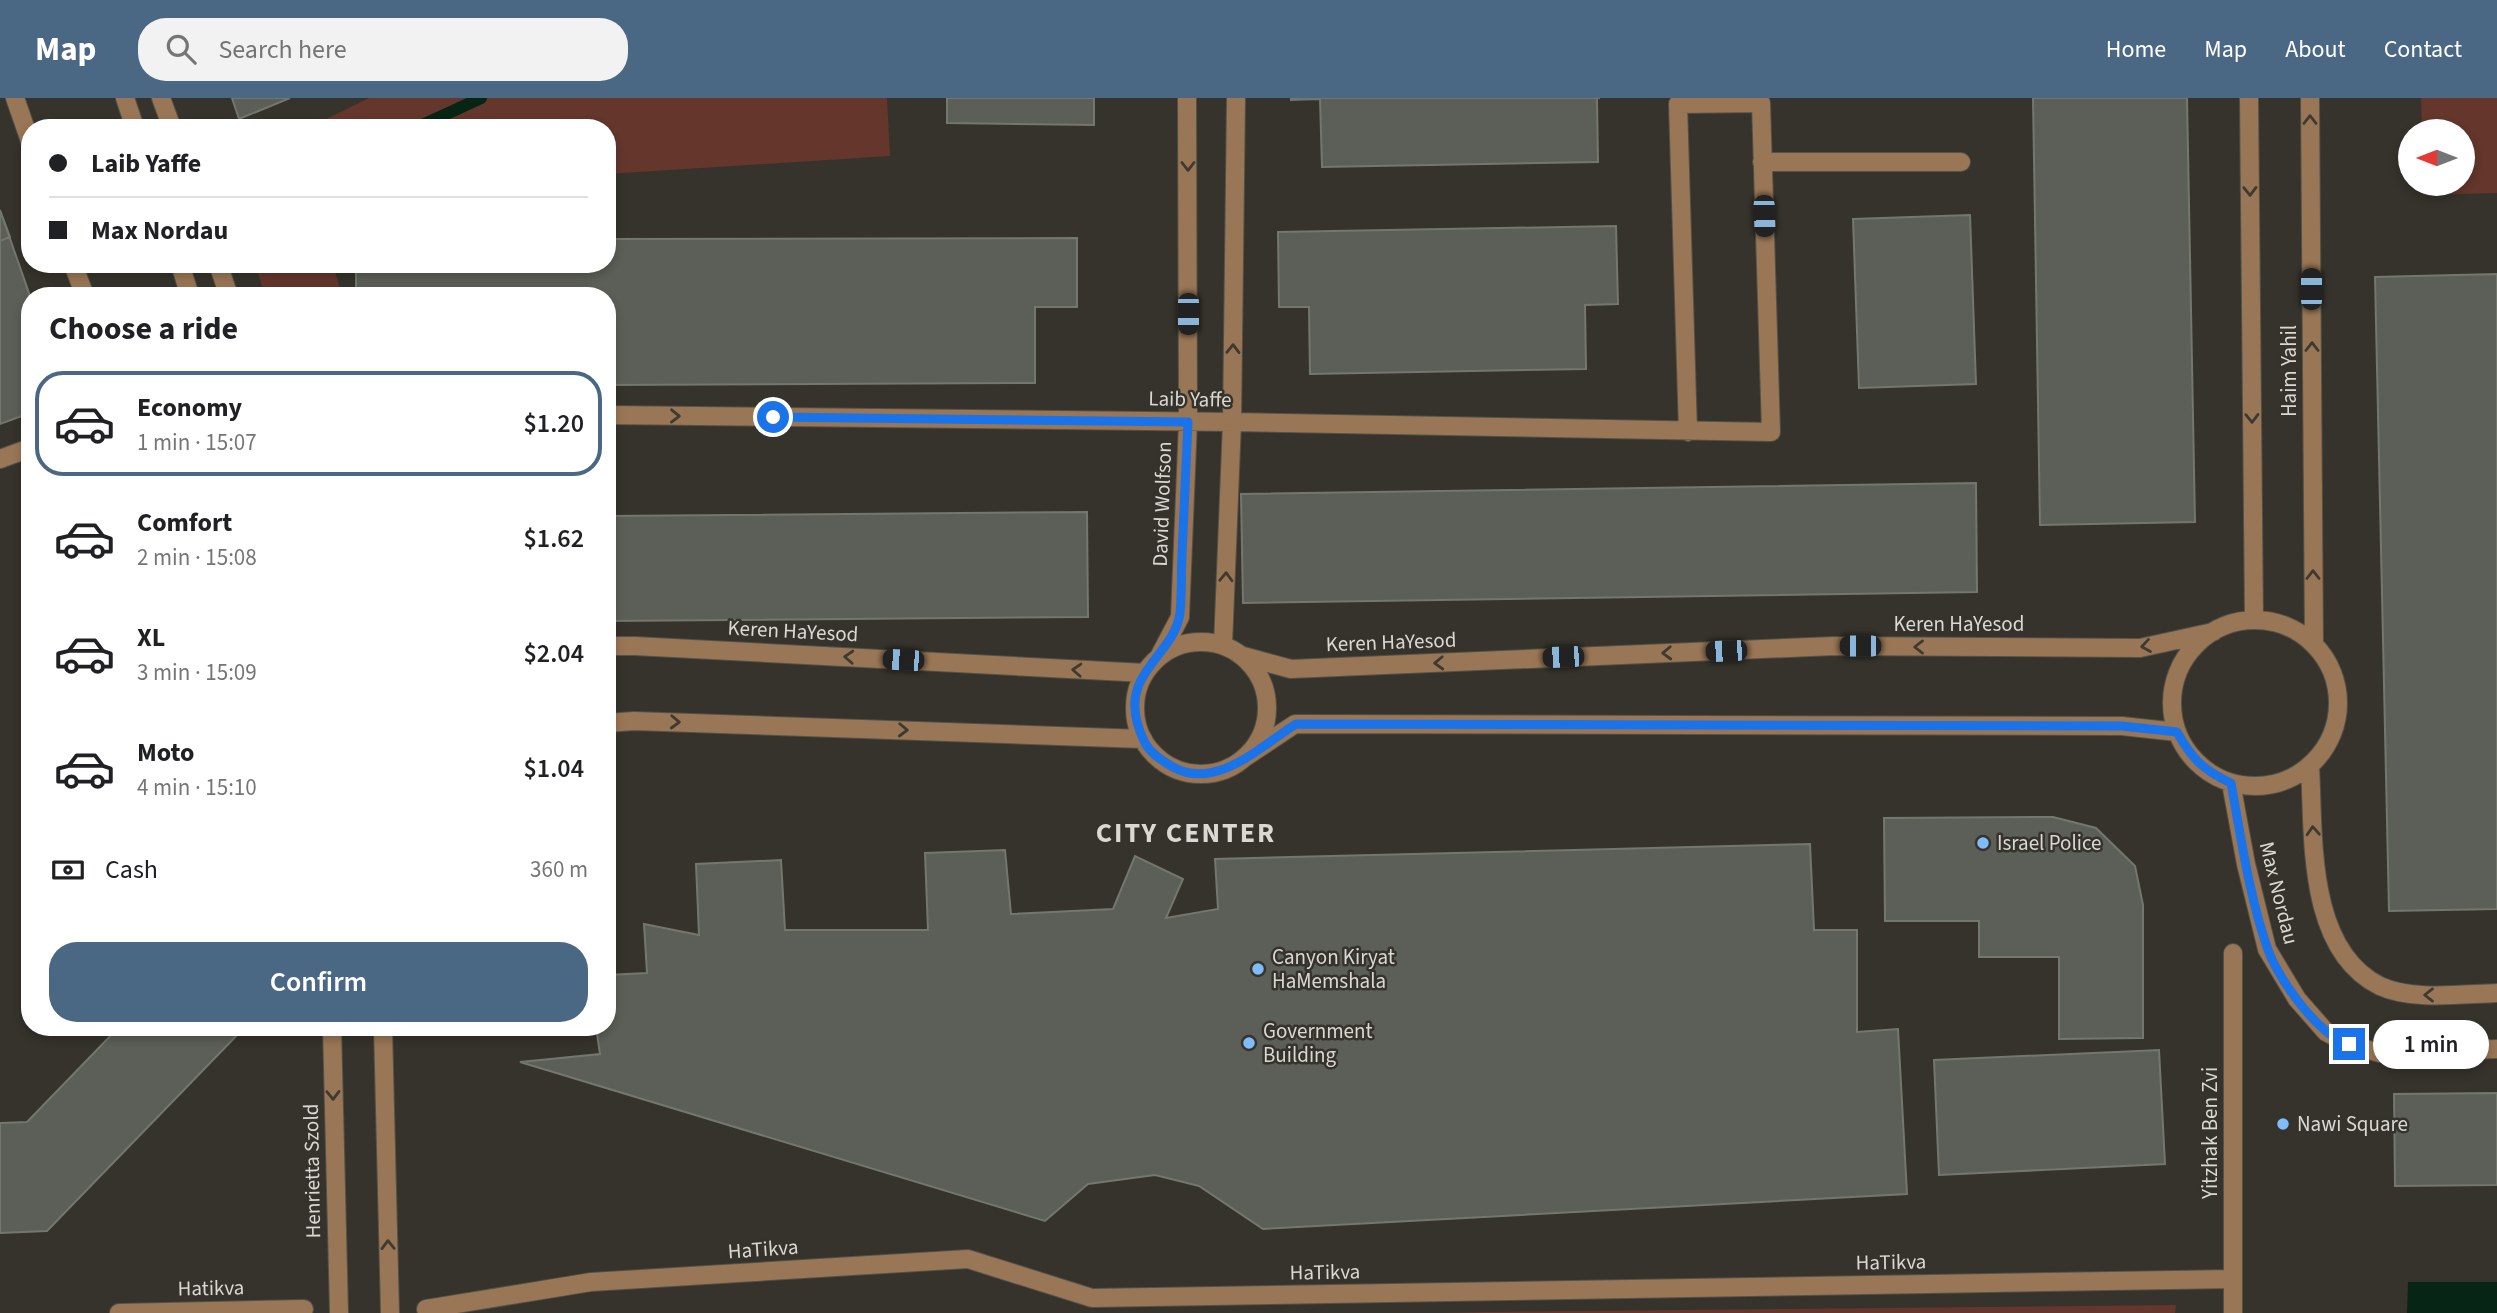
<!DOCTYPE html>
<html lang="en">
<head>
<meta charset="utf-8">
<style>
  :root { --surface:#fff; --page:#f2f2f2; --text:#202124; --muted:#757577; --line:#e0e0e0; --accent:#4a6784 }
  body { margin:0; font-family:"Source Sans 3",sans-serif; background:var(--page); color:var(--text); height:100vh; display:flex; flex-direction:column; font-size:26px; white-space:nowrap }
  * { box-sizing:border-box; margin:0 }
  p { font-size:23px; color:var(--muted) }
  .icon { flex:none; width:38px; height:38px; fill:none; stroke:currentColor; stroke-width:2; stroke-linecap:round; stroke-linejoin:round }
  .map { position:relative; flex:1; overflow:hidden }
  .side { position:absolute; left:21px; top:189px; width:595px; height:749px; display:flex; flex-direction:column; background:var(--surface); border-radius:28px; box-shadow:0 4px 10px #0003 }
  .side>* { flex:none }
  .top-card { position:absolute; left:21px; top:21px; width:595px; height:154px; border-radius:28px; box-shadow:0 4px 10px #0003; display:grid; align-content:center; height:154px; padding:0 28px; background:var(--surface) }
  .needle { width:46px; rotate:270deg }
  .fabs { position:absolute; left:2398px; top:21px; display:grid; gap:14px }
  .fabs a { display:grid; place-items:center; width:77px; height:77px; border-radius:50%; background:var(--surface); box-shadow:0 4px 10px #0003; font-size:35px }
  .end { position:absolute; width:32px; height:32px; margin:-16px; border:9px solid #1a73e8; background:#fff; box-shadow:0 0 0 4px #fff }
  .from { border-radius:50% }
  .bubble { position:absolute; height:49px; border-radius:24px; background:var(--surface); box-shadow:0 4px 10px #0003; font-size:23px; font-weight:600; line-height:49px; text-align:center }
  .car { position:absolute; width:21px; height:42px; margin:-21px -10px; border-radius:9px; box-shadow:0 0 5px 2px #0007; background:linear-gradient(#222 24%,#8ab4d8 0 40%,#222 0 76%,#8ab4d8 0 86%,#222 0) }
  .top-card b { display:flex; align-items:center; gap:24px; height:66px; font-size:26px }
  .top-card b+b { border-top:2px solid var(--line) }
  .top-card i { width:18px; height:18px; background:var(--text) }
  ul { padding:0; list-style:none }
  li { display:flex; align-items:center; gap:21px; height:105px; margin:0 14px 10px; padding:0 14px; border:4px solid transparent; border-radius:28px }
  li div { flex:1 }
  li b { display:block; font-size:26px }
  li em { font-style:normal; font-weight:600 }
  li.active { border-color:var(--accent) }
  li>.icon { width:63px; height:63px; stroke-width:1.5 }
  h2 { padding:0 28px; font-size:32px; line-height:84px }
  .pay { display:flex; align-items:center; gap:18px; height:77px; padding:0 28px; font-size:26px }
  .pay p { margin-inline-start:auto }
  .action { display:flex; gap:14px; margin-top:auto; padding:14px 28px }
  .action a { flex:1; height:80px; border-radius:28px; background:var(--accent); color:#fff; font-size:28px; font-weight:600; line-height:80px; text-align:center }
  header { display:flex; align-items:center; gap:42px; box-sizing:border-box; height:98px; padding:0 35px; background:var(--accent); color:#fff }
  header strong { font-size:33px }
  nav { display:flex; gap:38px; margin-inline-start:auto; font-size:24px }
  .search { width:490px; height:63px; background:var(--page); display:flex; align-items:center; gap:18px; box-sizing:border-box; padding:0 24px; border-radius:28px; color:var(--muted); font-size:26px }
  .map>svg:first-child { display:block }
  .green { fill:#64362c }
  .water { fill:#062514 }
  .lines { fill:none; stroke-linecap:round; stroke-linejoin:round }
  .stream { stroke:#062514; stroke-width:12 }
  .building { fill:#5c5f57; stroke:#73776e; stroke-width:2 }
  .minor-casing { stroke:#535149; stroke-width:20 }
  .minor { stroke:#997655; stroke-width:18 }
  .oneway { stroke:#3f3a2f }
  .route { stroke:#1a73e8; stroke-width:9 }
  .poi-dot { fill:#7ebdf9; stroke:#35332b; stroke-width:2.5 }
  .labels { text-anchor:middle; stroke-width:5; stroke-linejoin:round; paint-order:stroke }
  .street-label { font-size:21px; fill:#dad8d3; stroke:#35332b }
  .poi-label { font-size:21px; fill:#dad8d3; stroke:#35332b; text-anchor:start }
  .district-label { font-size:28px; font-weight:bold; letter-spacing:2px; fill:#dad8d3; stroke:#35332b }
</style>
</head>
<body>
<header>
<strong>Map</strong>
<div class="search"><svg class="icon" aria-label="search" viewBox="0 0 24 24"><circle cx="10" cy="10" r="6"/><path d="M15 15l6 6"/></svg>Search here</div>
<nav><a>Home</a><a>Map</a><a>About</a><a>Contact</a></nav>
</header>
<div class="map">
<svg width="2497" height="1215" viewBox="0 0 2497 1215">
  <rect width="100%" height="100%" fill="#35332b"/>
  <path class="green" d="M369,0h518l3,58 -283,18v-46h-299z
    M2421,0h76v95l-74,2v-11h39v-53h-40z
    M255,166h78l9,32h-77z
    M2176,1207l-1,8h-733l41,-1z"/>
  <path class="water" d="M2408,1184h89v31h-90z"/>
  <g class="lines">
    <path class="stream" d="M416,30l65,-30"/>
  </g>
  <path class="building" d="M232,0h58l-51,21z
    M947,0h147v27l-147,-2z
    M1291,0h309h-3l1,64 -276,5 -2,-68 -29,1z
    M2033,0h154l8,424 -155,3z
    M0,112l30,86v117l-30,11z
    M0,112l10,27 -10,4z
    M1970,117l6,169 -117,4 -6,-169z
    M1616,128l2,78 -33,1 1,64 -276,5 -1,-67h-30l-1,-75z
    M1077,140v69h-42v76l-428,2v-89h-251v-32h251v-25z
    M2497,176v635l-108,2 -14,-634z
    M1976,385l1,109 -734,11 -2,-109z
    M1087,414l1,105 -481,4v-105z
    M2053,719l43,11 39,38 8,39v133l-84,1v-82h-80v-36h-94l-1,-103z
    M1810,746l4,86h43v102l41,-3 9,165 -644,35 -64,-43 -44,-11 -67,9 -43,37 -525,-159 80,-8 -4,-27h11v-52l40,-2 -3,-49 55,11 -3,-71 85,-4 4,70h143l-3,-77 80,-3 6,64 102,-5 22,-53 48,23 -17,39 52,-9 -3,-50z
    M119,929h126l-198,204 -47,2v-110l27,-1z
    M2159,952l6,114 -226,11 -5,-115z
    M2497,995v92l-102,1 -1,-92z"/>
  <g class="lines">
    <defs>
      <path id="minor" d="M15,0l15,43
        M125,0l10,30
        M161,0l11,30
        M2249,0l5,522
        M2310,0l4,545
        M1762,64h199
        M73,166l12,32
        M180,166l10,32
        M218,166l11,32
        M607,317l625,7 539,10 -10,-329 -83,1 10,328
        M0,361l30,-11
        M2172 605a83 83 0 1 1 166 0a83 83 0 1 1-166 0Z
        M1135 610a66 66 0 1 1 132 0a66 66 0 1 1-132 0Z
        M1223,547l9,-223 4,-324
        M607,548h28l510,27
        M1160,557l20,-38 8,-195 -1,-324
        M1243,558l48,13 543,-23 306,2 73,-16
        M607,625l27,-2 509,18
        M1244,660l51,-34 827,2 55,6
        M2310,668c4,70 -4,183 70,220 32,15 82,8 117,7
        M2231,685l15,81 21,85 30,50 29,33 23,12 30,9 118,-4
        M332,929l7,286
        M383,929l7,286
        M426,1211l165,-27 377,-23 124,39 1141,-19
        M119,1215l185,-4
        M2233,1215v-360"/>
    </defs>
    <use href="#minor" class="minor-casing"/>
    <use href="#minor" class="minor"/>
  </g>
  <defs><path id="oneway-chevron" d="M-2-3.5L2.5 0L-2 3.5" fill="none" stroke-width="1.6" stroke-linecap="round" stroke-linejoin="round" transform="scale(1.75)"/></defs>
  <g class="oneway">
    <use href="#oneway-chevron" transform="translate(2310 22) rotate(-90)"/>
    <use href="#oneway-chevron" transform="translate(1188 68) rotate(90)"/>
    <use href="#oneway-chevron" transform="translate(2250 93) rotate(89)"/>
    <use href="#oneway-chevron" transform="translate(2312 249) rotate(-90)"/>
    <use href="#oneway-chevron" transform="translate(1233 251) rotate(-89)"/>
    <use href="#oneway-chevron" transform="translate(675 318) rotate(1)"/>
    <use href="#oneway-chevron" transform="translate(2252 320) rotate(89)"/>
    <use href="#oneway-chevron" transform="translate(2313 477) rotate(-90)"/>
    <use href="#oneway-chevron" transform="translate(1226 479) rotate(-88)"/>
    <use href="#oneway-chevron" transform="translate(2146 548) rotate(171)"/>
    <use href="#oneway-chevron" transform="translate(1919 549) rotate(-180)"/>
    <use href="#oneway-chevron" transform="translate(1667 555) rotate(178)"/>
    <use href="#oneway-chevron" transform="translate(849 559) rotate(-177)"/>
    <use href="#oneway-chevron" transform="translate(1439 565) rotate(178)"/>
    <use href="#oneway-chevron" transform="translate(1077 572) rotate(-177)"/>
    <use href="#oneway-chevron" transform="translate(675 624) rotate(2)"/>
    <use href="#oneway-chevron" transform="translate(903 632) rotate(2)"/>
    <use href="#oneway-chevron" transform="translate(2313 733) rotate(-93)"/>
    <use href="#oneway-chevron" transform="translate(2429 897) rotate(180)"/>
    <use href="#oneway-chevron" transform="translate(333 997) rotate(89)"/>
    <use href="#oneway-chevron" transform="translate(388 1147) rotate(-91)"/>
  </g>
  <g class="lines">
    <path class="route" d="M773,319l415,5c-2,44 -4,88 -6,133 -1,19 0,39 -2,58 -3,28 -33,49 -42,74 -7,19 -2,38 7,56 6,11 17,18 28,24 43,24 88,-21 123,-43l826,2 55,6c15,27 26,38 54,51 10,54 18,112 36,164 9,27 37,66 59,84 6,6 16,9 23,13"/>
  </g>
  <g class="poi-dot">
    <circle cx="1983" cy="745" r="7"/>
    <circle cx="1258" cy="871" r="7"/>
    <circle cx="1249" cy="945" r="7"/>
    <circle cx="2283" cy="1026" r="7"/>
  </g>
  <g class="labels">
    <g class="street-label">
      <text transform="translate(2289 273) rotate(-90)" y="7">Haim Yahil</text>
      <text transform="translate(1190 301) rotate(1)" y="7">Laib Yaffe</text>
      <text transform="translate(1162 406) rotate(-88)" y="7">David Wolfson</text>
      <text x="1959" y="533">Keren HaYesod</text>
      <text transform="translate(793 533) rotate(3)" y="7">Keren HaYesod</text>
      <text transform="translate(1391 544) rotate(-2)" y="7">Keren HaYesod</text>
      <text transform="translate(2279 795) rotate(76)" y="7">Max Nordau</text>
      <text transform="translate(2210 1035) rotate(-90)" y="7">Yitzhak Ben Zvi</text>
      <text transform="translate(312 1073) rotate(-91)" y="7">Henrietta Szold</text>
      <text transform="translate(763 1151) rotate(-4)" y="7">HaTikva</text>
      <text transform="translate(1891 1164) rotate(-1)" y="7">HaTikva</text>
      <text transform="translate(1325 1174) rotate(-1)" y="7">HaTikva</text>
      <text transform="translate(211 1190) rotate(-1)" y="7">Hatikva</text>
    </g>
    <g class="poi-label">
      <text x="1997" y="752">Israel Police</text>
      <text x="1272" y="866">Canyon Kiryat<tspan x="1272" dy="24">HaMemshala</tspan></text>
      <text x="1263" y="940">Government<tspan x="1263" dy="24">Building</tspan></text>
      <text x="2297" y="1033">Nawi Square</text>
    </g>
    <g class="district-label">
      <text x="1186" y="744">CITY CENTER</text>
    </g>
  </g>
</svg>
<div class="fabs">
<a><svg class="needle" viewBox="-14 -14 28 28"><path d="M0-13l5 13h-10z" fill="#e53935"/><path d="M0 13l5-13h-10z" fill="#757577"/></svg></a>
</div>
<i class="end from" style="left:773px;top:319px"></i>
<i class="end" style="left:2349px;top:946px"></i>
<div class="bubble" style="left:2373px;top:922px;width:116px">1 min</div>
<i class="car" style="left:1764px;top:118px;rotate:178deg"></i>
<i class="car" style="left:2311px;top:191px;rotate:0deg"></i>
<i class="car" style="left:1188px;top:216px;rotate:180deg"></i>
<i class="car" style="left:1860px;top:548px;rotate:270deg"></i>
<i class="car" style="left:1726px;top:553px;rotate:268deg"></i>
<i class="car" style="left:1563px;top:559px;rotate:268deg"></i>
<i class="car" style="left:903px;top:562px;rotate:273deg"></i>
<div class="top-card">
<b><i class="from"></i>Laib Yaffe</b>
<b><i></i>Max Nordau</b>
</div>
<section class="side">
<h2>Choose a ride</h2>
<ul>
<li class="active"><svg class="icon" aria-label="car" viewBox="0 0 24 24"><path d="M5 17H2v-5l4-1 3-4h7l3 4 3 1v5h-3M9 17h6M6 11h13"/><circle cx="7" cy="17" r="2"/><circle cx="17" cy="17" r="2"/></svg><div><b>Economy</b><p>1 min · 15:07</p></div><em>$1.20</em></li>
<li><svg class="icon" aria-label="car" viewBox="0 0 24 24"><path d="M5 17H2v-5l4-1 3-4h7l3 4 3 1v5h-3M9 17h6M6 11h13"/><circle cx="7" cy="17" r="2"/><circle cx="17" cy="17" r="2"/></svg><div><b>Comfort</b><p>2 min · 15:08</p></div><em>$1.62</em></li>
<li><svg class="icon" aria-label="car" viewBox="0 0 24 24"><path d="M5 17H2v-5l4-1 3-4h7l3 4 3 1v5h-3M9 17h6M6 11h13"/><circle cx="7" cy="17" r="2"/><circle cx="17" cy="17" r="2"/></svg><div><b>XL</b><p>3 min · 15:09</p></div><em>$2.04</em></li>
<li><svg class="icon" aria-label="car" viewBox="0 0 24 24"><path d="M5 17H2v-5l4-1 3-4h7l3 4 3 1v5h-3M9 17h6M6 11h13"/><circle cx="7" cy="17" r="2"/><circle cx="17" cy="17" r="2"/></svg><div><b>Moto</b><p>4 min · 15:10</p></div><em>$1.04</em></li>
</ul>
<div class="pay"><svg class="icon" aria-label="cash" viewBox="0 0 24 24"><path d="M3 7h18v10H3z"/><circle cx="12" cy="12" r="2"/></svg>Cash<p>360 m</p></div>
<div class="action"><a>Confirm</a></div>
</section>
</div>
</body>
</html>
